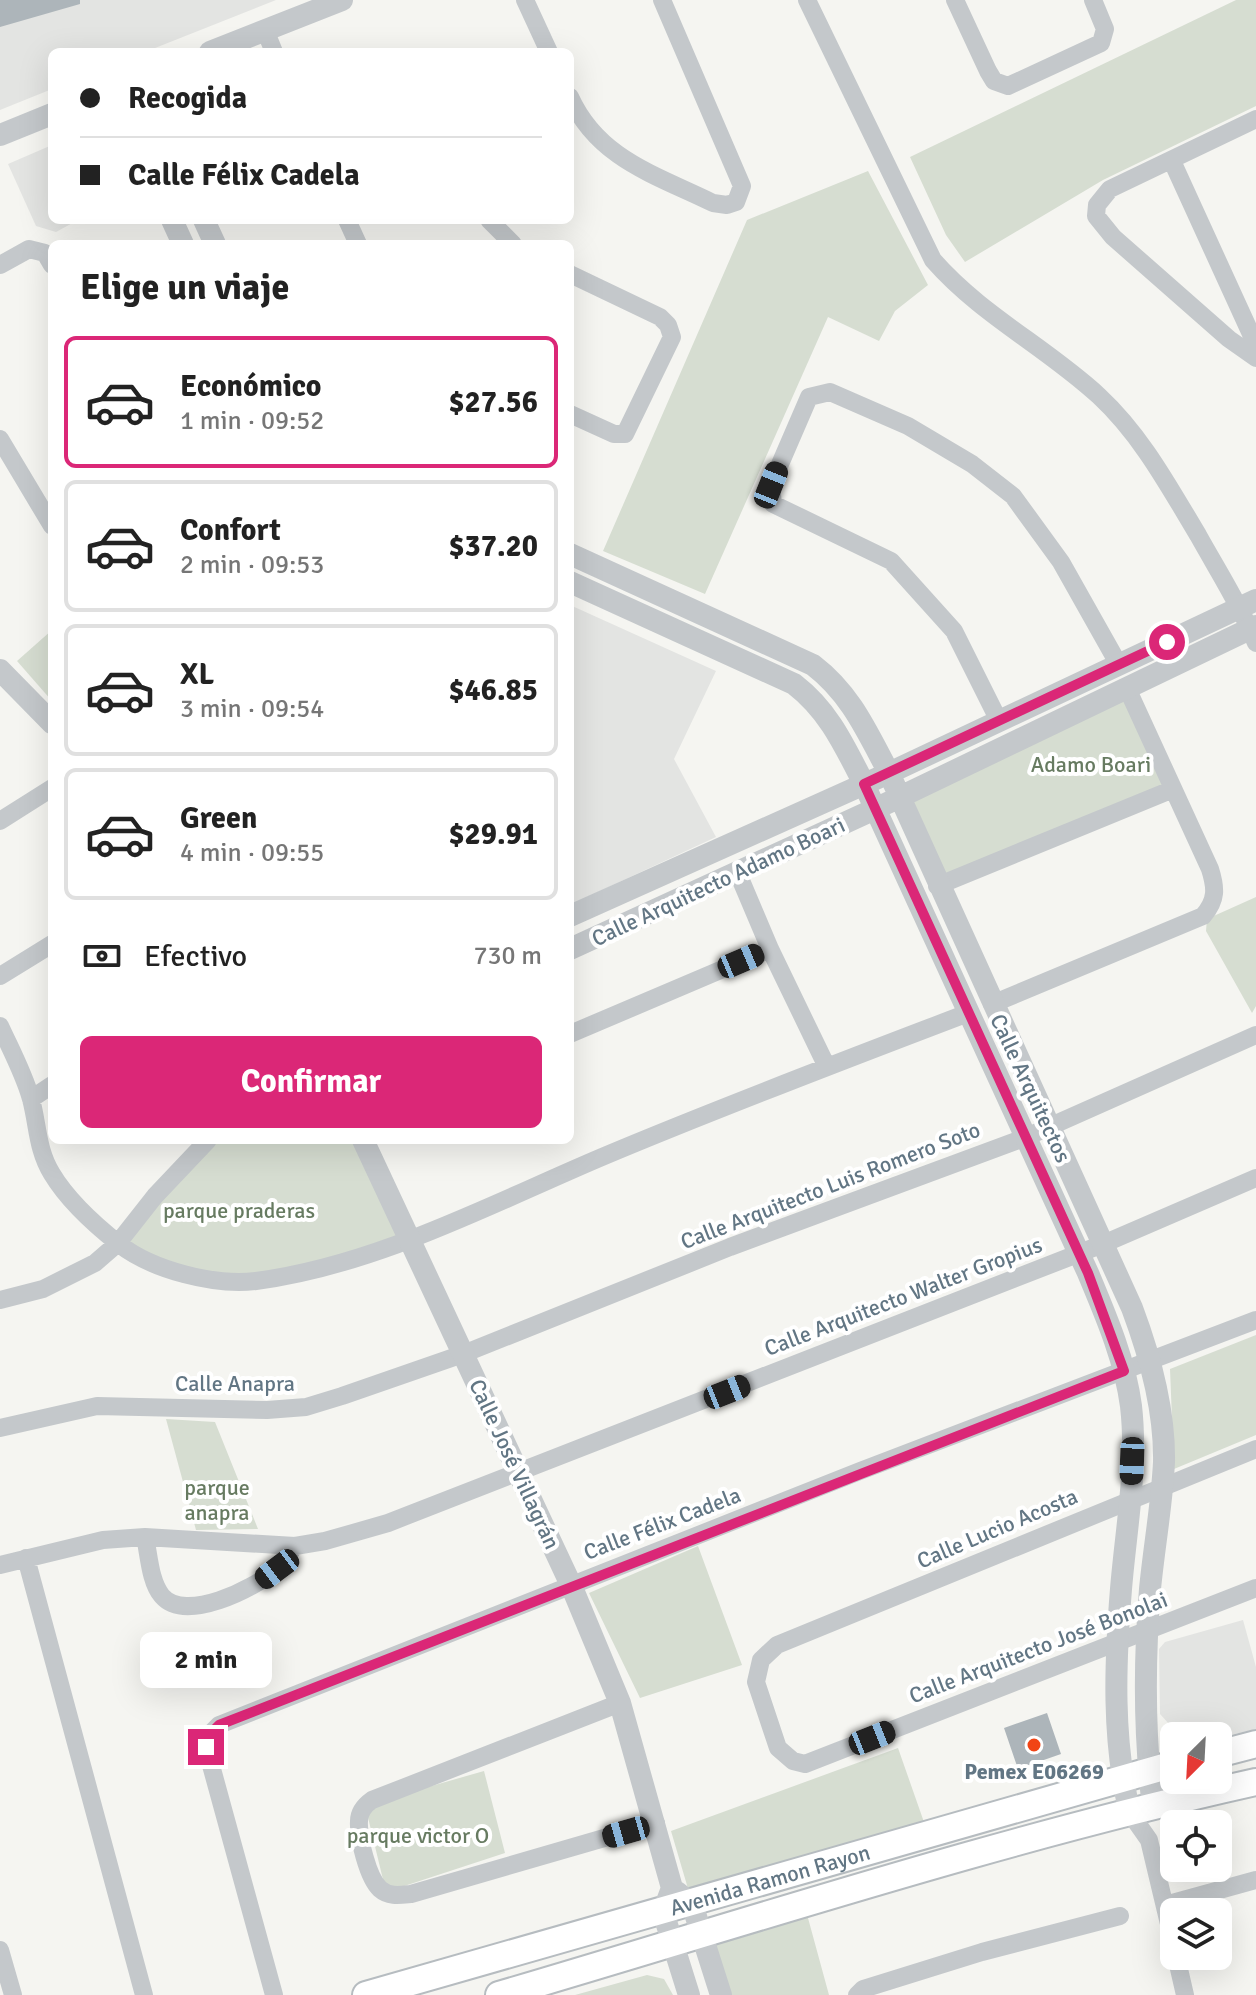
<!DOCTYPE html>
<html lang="es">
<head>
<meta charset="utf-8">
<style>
  :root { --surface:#fff; --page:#f6f6f6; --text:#222; --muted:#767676; --line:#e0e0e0; --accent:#db2777 }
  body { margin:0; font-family:Signika,sans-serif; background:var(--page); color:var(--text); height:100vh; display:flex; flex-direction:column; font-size:30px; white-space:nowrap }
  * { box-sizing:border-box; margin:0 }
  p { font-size:26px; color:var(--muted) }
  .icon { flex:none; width:44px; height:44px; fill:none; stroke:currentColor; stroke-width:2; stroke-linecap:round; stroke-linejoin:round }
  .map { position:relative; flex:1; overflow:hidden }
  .drawer { position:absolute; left:48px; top:240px; width:526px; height:904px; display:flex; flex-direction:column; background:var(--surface); border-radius:12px; box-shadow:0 8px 32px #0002 }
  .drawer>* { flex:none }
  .top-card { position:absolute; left:48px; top:48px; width:526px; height:176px; border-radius:12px; box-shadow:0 8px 32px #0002; display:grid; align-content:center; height:176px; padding:0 32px; background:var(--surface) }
  .needle { width:52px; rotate:204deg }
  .fabs { position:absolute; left:1160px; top:1722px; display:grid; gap:16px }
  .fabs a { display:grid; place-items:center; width:72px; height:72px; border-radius:12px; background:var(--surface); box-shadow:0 8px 32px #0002; font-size:40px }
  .end { position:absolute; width:36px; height:36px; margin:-18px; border:10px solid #db2777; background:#fff; box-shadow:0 0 0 4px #fff }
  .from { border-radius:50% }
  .bubble { position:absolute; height:56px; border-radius:12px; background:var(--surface); box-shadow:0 8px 32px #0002; font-size:26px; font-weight:800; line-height:56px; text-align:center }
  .car { position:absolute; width:24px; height:48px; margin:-24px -12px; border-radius:10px; box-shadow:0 0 6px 2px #0007; background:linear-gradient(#222 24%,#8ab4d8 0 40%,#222 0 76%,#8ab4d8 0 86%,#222 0) }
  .top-card b { display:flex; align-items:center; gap:28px; height:76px; font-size:30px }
  .top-card b+b { border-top:2px solid var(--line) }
  .top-card i { width:20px; height:20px; background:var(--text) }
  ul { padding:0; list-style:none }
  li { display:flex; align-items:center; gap:24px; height:132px; margin:0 16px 12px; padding:0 16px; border:4px solid var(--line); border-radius:12px }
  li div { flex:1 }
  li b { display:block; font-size:30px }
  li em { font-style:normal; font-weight:800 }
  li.active { border-color:var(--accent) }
  li>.icon { width:72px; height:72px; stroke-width:1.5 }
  h2 { padding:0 32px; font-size:36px; line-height:96px }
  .pay { display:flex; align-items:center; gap:20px; height:88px; padding:0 32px; font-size:30px }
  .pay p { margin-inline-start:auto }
  .primary-button { display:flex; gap:16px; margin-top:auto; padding:16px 32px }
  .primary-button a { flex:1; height:92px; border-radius:12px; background:var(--accent); color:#fff; font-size:32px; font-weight:800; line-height:92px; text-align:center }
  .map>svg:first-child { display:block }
  .built { fill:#e3e4e2 }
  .green { fill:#d6ddd1 }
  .building { fill:#adb5ba }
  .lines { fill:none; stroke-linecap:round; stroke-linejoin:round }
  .secondary-casing { stroke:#b6bcc0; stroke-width:30 }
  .minor { stroke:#c4c8cb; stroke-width:18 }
  .tertiary { stroke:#c4c8cb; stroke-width:22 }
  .secondary { stroke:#fff; stroke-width:26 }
  .route { stroke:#db2777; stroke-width:10 }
  .poi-dot { fill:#f14415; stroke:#fff; stroke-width:3 }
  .labels { text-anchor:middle; stroke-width:8; stroke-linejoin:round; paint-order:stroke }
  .park-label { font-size:22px; fill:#677b61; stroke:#fff }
  .street-label { font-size:22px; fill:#627684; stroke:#fff }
  .poi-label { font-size:22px; font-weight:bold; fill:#627684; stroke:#fff }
</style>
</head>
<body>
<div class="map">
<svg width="1256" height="1995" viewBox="0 0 1256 1995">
  <rect width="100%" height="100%" fill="#f5f5f1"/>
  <path class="built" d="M0,0h276l-131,52h-93v37l-52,21z
    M52,145v75h26l-22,12 -20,-6 -28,-62z
    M570,605l146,66 -42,88 42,78 -146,68z
    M1243,1620l13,47v62l-38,9 -38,-2 -20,-22 -1,-65 6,-7z"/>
  <path class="green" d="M1236,0h20v106l-153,74 -138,82 -19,-27 -36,-78z
    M868,171l60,114 -33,26 -16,30 -51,-24 -123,277 -102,-43 144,-331z
    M52,630v71l-35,-40z
    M1127,688l44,102 -234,96 -39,-89z
    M1256,897v109l-4,7 -46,-82 1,-12z
    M208,1140h155l45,100 -106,33 -83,7 -101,-37z
    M1256,1335v100l-82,34 -4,-100z
    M166,1419l49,3 43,107 -62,1z
    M698,1546l44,119 -102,33 -51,-105z
    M898,1748l27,77 -236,67 -18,-61z
    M484,1771l21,82 -119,39 -21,-87z
    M805,1907l24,88h-117l-17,-59z
    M647,1975l17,4 9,16h-98z"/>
  <path class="building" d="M0,0h80v4l-80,23z
    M1047,1713l14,41 -43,15 -14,-41z"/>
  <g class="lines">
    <defs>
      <g id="secondary">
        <path d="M1218,1754l38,-10"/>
        <path id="s1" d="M366,1995l808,-231"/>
        <path d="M499,1995c252,-74 501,-156 757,-213"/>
      </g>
    </defs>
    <use href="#secondary" class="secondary-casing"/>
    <path class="minor" d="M525,0l24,52
      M807,0l126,260c48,55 113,87 166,136 42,39 69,89 99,139 20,36 42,70 58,108
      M955,0l33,71 6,10 14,5 93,-43 4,-14 -12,-29
      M265,30l9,22
      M570,97c28,62 86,78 143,106l14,2 9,-3 6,-16 -80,-186
      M1256,119l-146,70 -13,16 -1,11 17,21 116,102 27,19
      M1172,161l84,184
      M347,220l11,24
      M489,220l24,24
      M0,265l29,-16 16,4 7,12
      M570,274l90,43 8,8 4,12 -47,97h-11l-44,-20
      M0,439l52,87
      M998,719l-44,-88 -63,-70 -118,-57 -2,-19 38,-88 21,-5 78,34 64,38 41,32 48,66 58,103
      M0,821l52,-33
      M737,871l33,78 57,118
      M937,886l234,-96
      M0,976l52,-32
      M992,1004l211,-88c14,-16 13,-28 7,-47l-83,-181
      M0,1026c11,24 24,48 31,73 7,26 6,51 21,75 15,25 43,51 67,70 33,26 95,42 137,37 121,-16 235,-77 346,-124 121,-51 243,-97 366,-144
      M570,1034l200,-85
      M31,1099l21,-14
      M0,1300l43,-11 52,-26 23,-20 37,-47 53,-56
      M0,1428l97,-22 170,4 39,-3 36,-11 121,-42 267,-107 294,-109 232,-103
      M1256,1449l-479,196 -16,15 -5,22 22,66 15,13 12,3 451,-176
      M145,1537c4,18 5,45 17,59 23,27 92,-7 113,-26 8,-6 13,-16 20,-24
      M26,1558l118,437
      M0,1565l103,-25 42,-3 150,9 30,-5 63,-18 715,-279 153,-66
      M620,1703l-248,97c-7,5 -13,12 -13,21 -1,17 9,57 21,68 9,8 20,6 31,5l245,-71
      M1130,1813l19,27 25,105
      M1165,1905l91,-25
      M0,1950l13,45
      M1176,1956l9,39
      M274,1995l-68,-248 -1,-8 14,-14 641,-254 396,-151
      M857,1995l6,-6 119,-37 138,-36"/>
    <path class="tertiary" d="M210,52l132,-52
      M0,135l52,-21
      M172,220l11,24
      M204,220l11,24
      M570,554l243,111c38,29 54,67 76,108l243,535c18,48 33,101 32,154 -2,42 -10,85 -14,127 -6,73 -6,145 3,218
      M570,582l224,102c35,27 50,61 70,100l224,489c18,43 37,87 43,133 7,61 -5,122 -10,183 -6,74 -9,151 9,224
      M0,670l52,53
      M570,916l319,-143 367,-173
      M570,949l305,-140 381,-183
      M363,1140l208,445 49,118 52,185 -9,24 26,83
      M677,1892l15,12 29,91"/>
    <use href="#secondary" class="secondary"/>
  </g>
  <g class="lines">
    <path class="route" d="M206,1747l-1,-8 14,-14 905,-354 -36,-98 -224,-489 303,-142"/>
  </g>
  <circle class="poi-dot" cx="1034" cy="1745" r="8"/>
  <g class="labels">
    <g class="park-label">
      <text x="1091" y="772">Adamo Boari</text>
      <text x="239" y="1218">parque praderas</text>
      <text x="217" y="1495">parque<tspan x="217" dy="25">anapra</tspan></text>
      <text x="418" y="1843">parque victor O</text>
    </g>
    <g class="street-label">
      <text transform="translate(718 881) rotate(-25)" y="8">Calle Arquitecto Adamo Boari</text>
      <text transform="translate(1031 1088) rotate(65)" y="8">Calle Arquitectos</text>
      <text transform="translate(830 1185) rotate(-21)" y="8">Calle Arquitecto Luis Romero Soto</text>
      <text transform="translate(903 1296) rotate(-21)" y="8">Calle Arquitecto Walter Gropius</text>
      <text x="235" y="1391">Calle Anapra</text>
      <text transform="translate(515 1464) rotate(65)" y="8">Calle José Villagrán</text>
      <text transform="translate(662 1523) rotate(-21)" y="8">Calle Félix Cadela</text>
      <text transform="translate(997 1528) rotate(-23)" y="8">Calle Lucio Acosta</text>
      <text transform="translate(1038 1647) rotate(-21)" y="8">Calle Arquitecto José Bonolai</text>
      <text dy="8" stroke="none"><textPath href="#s1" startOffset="420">Avenida Ramon Rayon</textPath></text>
    </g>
    <g class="poi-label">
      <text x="1034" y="1779">Pemex E06269</text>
    </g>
  </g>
</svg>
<div class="fabs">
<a><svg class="needle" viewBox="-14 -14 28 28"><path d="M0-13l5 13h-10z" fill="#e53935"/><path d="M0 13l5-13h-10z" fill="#767676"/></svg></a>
<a><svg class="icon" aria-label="locate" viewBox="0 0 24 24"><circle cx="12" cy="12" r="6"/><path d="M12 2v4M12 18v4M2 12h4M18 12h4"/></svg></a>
<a><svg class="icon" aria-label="layers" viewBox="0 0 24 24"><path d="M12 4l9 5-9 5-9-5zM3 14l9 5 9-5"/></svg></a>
</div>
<i class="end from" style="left:1167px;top:642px"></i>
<i class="end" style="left:206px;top:1747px"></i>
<div class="bubble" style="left:140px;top:1632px;width:132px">2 min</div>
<i class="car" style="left:771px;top:485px;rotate:22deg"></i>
<i class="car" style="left:741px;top:961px;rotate:67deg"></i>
<i class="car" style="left:727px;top:1392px;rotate:68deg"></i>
<i class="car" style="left:1132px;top:1461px;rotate:182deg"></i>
<i class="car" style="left:277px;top:1569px;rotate:233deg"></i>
<i class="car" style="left:872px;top:1738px;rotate:68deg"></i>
<i class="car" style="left:626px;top:1832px;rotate:254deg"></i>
<div class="top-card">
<b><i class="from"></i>Recogida</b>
<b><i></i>Calle Félix Cadela</b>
</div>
<section class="drawer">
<h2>Elige un viaje</h2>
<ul>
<li class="active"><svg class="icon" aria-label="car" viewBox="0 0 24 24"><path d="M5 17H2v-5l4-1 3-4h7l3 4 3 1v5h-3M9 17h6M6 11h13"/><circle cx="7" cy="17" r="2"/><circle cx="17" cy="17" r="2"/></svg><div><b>Económico</b><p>1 min · 09:52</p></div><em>$27.56</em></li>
<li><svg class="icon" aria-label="car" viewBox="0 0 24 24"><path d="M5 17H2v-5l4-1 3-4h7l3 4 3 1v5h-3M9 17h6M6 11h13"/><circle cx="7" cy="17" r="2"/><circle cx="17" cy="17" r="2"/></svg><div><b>Confort</b><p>2 min · 09:53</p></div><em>$37.20</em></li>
<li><svg class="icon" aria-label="car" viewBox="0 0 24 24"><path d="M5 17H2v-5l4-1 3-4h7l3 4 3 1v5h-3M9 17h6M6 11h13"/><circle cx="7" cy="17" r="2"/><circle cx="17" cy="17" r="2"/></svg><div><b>XL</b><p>3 min · 09:54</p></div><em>$46.85</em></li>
<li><svg class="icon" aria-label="car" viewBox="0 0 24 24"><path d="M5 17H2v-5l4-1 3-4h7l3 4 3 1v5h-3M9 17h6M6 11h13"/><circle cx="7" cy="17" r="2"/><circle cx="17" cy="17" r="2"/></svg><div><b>Green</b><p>4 min · 09:55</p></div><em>$29.91</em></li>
</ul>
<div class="pay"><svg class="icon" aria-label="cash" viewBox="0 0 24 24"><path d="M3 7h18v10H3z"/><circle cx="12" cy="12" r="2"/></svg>Efectivo<p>730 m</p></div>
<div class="primary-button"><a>Confirmar</a></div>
</section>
</div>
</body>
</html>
